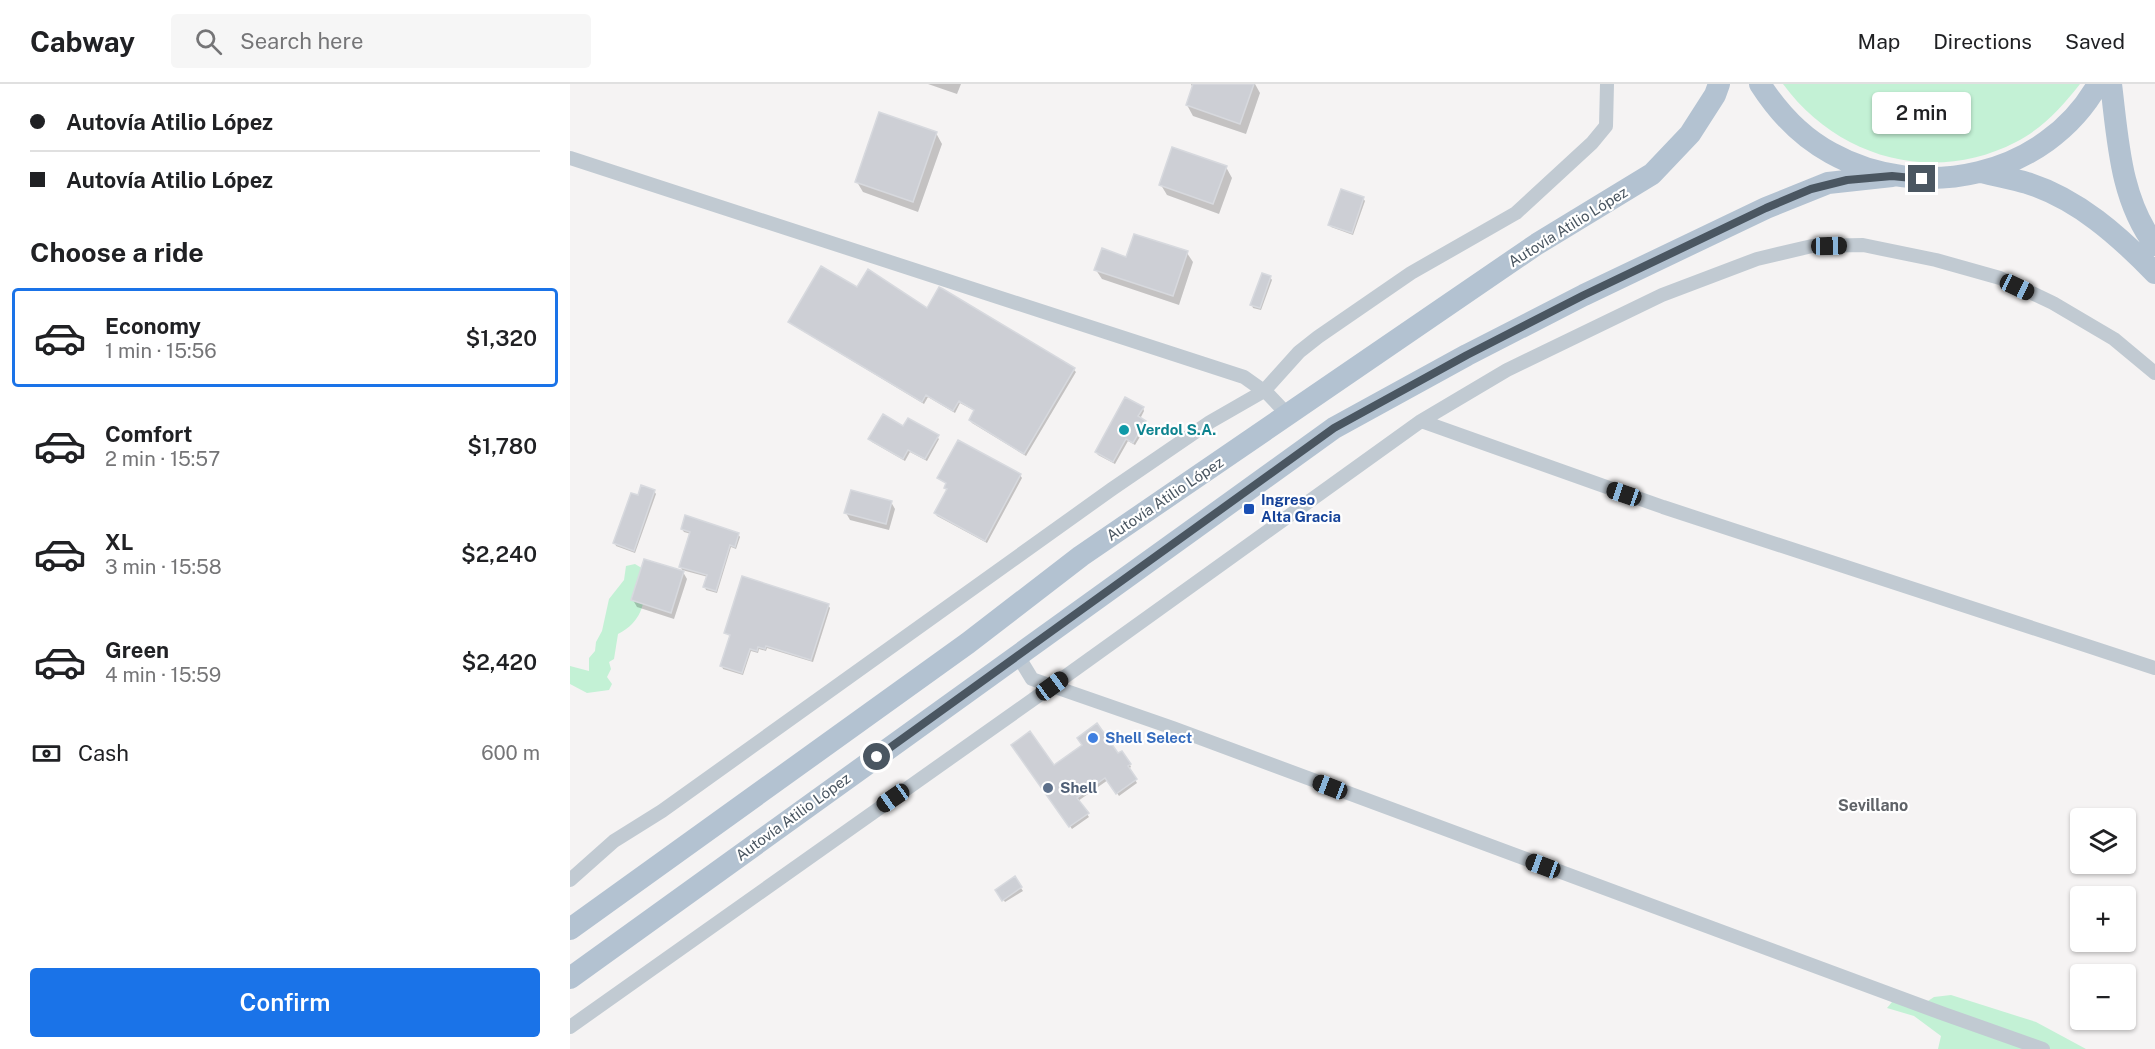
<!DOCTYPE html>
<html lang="en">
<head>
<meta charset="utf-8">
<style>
  :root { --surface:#fff; --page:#f6f6f6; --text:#202124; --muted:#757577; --line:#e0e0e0; --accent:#1a73e8 }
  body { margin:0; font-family:"Public Sans",sans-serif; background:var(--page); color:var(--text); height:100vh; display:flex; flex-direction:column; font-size:22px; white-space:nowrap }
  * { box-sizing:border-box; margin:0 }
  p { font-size:20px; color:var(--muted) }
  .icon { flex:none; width:33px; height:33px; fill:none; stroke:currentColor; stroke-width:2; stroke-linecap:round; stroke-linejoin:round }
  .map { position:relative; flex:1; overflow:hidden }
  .sheet { display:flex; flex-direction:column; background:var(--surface); width:570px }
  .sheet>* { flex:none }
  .hud { display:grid; align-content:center; height:132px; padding:0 30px; background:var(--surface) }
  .buttons { position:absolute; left:1500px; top:724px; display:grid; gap:12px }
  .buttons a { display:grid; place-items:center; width:66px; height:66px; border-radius:6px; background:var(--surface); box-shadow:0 2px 4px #0004; font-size:30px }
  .end { position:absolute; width:27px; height:27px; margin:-14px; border:8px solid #4a5661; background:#fff; box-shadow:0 0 0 3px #fff }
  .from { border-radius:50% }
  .bubble { position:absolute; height:42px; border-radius:6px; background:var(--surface); box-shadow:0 2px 4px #0004; font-size:20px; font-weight:600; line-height:42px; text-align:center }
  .car { position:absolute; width:18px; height:36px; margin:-18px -9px; border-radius:8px; box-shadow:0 0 4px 2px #0007; background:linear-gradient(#222 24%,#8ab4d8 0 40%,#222 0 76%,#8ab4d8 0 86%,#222 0) }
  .hud b { display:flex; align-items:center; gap:21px; height:57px; font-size:22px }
  .hud b+b { border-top:2px solid var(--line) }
  .hud i { width:15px; height:15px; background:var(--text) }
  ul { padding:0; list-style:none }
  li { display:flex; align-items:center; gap:18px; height:99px; margin:0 12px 9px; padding:0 18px; border:3px solid transparent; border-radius:6px }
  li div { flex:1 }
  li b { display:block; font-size:22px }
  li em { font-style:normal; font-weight:600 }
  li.on { border-color:var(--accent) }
  li>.icon { width:54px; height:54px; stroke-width:1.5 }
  h2 { padding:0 30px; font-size:27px; line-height:72px }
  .pay { display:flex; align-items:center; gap:15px; height:66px; padding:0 30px; font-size:22px }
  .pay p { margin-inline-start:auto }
  .cta { display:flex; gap:12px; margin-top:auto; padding:12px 30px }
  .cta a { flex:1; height:69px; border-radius:6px; background:var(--accent); color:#fff; font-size:24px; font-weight:600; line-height:69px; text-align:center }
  header { display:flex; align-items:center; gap:36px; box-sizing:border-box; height:84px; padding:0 30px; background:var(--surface); border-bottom:2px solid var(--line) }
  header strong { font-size:28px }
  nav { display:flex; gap:33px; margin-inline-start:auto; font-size:21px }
  .search { width:420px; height:54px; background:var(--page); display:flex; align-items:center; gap:15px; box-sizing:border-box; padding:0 21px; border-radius:6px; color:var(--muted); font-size:22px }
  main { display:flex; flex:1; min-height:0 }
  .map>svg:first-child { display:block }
  .green { fill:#c3f1d5 }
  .shadow { fill:#0003 }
  .building { fill:#cdcfd5; stroke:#d7d9de; stroke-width:1.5 }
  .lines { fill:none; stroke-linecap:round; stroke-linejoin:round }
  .street { stroke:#c1cad2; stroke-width:14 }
  .primary { stroke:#b3c2d1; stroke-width:22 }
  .route { stroke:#4a5661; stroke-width:8 }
  .culture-dot { fill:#0f9aa8; stroke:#fff; stroke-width:2 }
  .transit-dot { fill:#1a4fb4; stroke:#fff; stroke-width:2 }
  .shop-dot { fill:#3f7fe0; stroke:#fff; stroke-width:2 }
  .service-dot { fill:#5c6f8a; stroke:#fff; stroke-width:2 }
  .labels { text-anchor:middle; stroke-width:4.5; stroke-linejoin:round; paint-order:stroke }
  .street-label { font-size:15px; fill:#4a5661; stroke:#fff }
  .culture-label { font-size:15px; font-weight:bold; fill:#0d838f; stroke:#fff; text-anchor:start }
  .transit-label { font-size:15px; font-weight:bold; fill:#164399; stroke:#fff; text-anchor:start }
  .shop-label { font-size:15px; font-weight:bold; fill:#366cbe; stroke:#fff; text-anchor:start }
  .service-label { font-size:15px; font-weight:bold; fill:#4e5e75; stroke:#fff; text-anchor:start }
  .neighbourhood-label { font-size:16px; font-weight:bold; fill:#5f6368; stroke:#fff }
</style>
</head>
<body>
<header>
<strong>Cabway</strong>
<div class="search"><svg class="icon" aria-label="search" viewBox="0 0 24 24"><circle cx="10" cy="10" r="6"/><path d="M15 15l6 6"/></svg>Search here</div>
<nav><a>Map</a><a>Directions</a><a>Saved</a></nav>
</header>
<main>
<section class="sheet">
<div class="hud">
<b><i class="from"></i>Autovía Atilio López</b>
<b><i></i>Autovía Atilio López</b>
</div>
<h2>Choose a ride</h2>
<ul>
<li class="on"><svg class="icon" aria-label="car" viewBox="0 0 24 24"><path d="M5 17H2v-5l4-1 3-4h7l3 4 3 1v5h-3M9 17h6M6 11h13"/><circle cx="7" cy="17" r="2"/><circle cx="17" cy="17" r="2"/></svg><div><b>Economy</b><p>1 min · 15:56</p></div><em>$1,320</em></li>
<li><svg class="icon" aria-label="car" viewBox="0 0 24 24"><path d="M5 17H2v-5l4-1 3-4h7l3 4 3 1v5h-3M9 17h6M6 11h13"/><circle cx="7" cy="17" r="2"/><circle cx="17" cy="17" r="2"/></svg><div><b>Comfort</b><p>2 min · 15:57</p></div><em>$1,780</em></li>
<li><svg class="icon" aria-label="car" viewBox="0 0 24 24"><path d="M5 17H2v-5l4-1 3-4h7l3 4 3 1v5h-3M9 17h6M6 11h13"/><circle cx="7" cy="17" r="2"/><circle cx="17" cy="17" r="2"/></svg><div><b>XL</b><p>3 min · 15:58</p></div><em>$2,240</em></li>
<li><svg class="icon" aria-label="car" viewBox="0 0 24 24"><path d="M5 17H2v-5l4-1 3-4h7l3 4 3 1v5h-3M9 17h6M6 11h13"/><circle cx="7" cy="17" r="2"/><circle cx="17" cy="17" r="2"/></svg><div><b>Green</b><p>4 min · 15:59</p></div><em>$2,420</em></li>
</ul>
<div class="pay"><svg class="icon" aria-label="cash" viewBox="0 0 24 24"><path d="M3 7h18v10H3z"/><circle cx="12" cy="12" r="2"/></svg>Cash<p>600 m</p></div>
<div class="cta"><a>Confirm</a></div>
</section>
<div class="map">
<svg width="1585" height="965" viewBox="0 0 1585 965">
  <rect width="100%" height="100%" fill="#f5f3f3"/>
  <path class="green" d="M1213,0h297c-18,23 -37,44 -64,58 -83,43 -179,16 -233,-58z
    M65,480l10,6c1,28 0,50 -27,64l-4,25 -5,3 2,7 -4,8 5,7 -3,6 -22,3 -17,-9v-18l19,5v-13l6,-7 1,-9 6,-11 7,-32 15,-19 2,-14z
    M1381,911l85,27 50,27h-148l3,-13 -27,-20 -27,-8 5,-6 33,1 9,-6z"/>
  <path class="shadow" d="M358,0h33l-4,10z
    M621,0h64l5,9 -14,41 -53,-18 -6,-11 6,-16z
    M366,49l6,11 -24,68 -55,-20 -6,-10z
    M656,83l6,11 -13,36 -52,-19 -6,-10z
    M793,114l2,3 -12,34 -22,-8 -1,-2z
    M617,169l6,9 -14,43 -77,-26 -6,-9 31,-12z
    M700,193l2,3 -11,30 -8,-2 -1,-3z
    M288,206l69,20 15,-20 132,80 2,2 -50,84 -54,-33 -2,-3 5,-9 -15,-8 -5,10 -27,-16 -4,7 -133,-80 -1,-2z
    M573,324l1,3 -4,8 7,6 -12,20 -7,-4 -13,23 -17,-9 -2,-3z
    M334,344l33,9 2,2 -12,22 -17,-9 -5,9 -33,-19 -2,-3z
    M450,391l2,3 -35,65 -50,-27 -2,-3 12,-22 -2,-3 2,-4 -8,-6z
    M84,407l2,3 -21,59 -19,-7 -1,-3 24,-46z
    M321,418l4,7 -6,21 -39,-10 -4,-7z
    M112,445l56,5 2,3 -4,12 -5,-2 -14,46 -11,-3 -1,-3 3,-10 -26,-7 -1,-3 10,-33 -7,-2z
    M113,488l4,7 -13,40 -37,-12 -4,-7z
    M258,521l2,3 -17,54 -46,-14 -1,3 -7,-2 -1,4 -7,-2 -8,24 -20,-6 -1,-3 9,-29 -5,-4z
    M443,661l41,22 64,-12 12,10 1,2 -3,2 9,14 -18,13 -11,-16 -30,21 11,16 -17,12z
    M445,795l8,12 -18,11 -8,-11z"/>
  <path class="building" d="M623,0h61l-14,40 -54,-19z
    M309,28l58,20 -24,70 -58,-20z
    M602,63l55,19 -14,38 -54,-19z
    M771,105l23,8 -12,36 -24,-8z
    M564,150l54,17 -15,45 -79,-26 8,-22 24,9z
    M251,182l36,21 11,-18 59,39 12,-21 4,2 132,79 -51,86 -55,-34 5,-10 -15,-9 -6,10 -27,-16 -4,7 -134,-80z
    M692,189l9,3 -11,32 -10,-3z
    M555,313l19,10 -6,9 8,5 -13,22 -7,-4 -13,23 -18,-10z
    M313,330l20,12 5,-8 31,17 -14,24 -17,-9 -5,9 -35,-20z
    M388,356l63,34 -36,67 -51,-28 13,-24 -3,-1 2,-5 -9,-5z
    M71,401l14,5 -21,61 -21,-8 18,-50 7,2z
    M281,406l41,11 -6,23 -42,-11z
    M115,431l54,18 -4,14 -5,-2 -14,46 -13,-4 4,-12 -28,-8 11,-35 -9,-3z
    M74,475l40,12 -13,42 -40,-13z
    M172,492l87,28 -18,56 -45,-14 -1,3 -7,-2 -1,4 -7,-2 -8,24 -22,-7 10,-31 -6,-2z
    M527,639l21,30 4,-2 9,13 -3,2 9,13 -21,15 -11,-16 -28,20 12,15 -20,14 -58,-82 19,-14 24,34 28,-20 -5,-7z
    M445,792l7,11 -20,14 -7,-11z"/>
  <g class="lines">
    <path class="street" d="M0,74l674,219 24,17 19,20
      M851,337l242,86 492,161
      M448,572l14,23 141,49 771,286 99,35
      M0,796l44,-39 48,-30 450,-322 98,-67 54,-31 35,-39 19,-15 93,-64 105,-60 76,-70 14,-17 1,-42
      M0,943l482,-341 369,-265 86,-51 155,-75 95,-36 55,-13 51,-1 73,15 64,18 53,25 61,36 41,34"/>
    <path class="primary" d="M1190,0c18,28 41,53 71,69 90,50 215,24 267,-69
      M1541,0c7,56 9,115 44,161
      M1412,88c15,4 31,7 45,11 51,16 92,53 128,90
      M0,845l398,-286 113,-87 456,-312 115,-70 38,-40 25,-39 4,-11
      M0,894l764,-550 133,-73 117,-60 182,-87 62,-25 64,-7"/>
  </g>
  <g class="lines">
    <path class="route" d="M307,673l457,-329 133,-73 117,-60 182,-87 45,-19 36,-9 45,-4 30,3"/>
  </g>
  <circle class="culture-dot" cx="554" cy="346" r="6"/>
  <rect class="transit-dot" x="673" y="419" width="12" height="12" rx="3"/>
  <circle class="shop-dot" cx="523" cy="654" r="6"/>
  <circle class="service-dot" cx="478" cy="704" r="6"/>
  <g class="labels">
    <g class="street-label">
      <text transform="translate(998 143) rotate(-32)" y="5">Autovía Atilio López</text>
      <text transform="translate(595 415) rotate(-34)" y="5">Autovía Atilio López</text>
      <text transform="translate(223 733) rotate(-36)" y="5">Autovía Atilio López</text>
    </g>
    <g class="culture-label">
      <text x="566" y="351">Verdol S.A.</text>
    </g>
    <g class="transit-label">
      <text x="691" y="421">Ingreso<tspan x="691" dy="17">Alta Gracia</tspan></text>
    </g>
    <g class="shop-label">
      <text x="535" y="659">Shell Select</text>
    </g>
    <g class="service-label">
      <text x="490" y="709">Shell</text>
    </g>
    <g class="neighbourhood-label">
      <text x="1303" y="727">Sevillano</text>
    </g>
  </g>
</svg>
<div class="buttons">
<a><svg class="icon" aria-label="layers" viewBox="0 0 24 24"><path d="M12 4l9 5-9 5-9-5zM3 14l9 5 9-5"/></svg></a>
<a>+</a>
<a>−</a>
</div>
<i class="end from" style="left:307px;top:673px"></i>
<i class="end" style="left:1352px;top:95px"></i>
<div class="bubble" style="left:1302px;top:8px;width:99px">2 min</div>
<i class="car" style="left:1259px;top:162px;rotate:89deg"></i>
<i class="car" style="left:1447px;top:203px;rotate:115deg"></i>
<i class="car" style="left:1054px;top:410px;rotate:289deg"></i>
<i class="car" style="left:482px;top:602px;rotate:54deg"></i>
<i class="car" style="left:760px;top:703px;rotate:291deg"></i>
<i class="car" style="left:323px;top:714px;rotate:235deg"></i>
<i class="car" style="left:973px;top:782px;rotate:290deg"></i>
</div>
</main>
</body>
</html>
